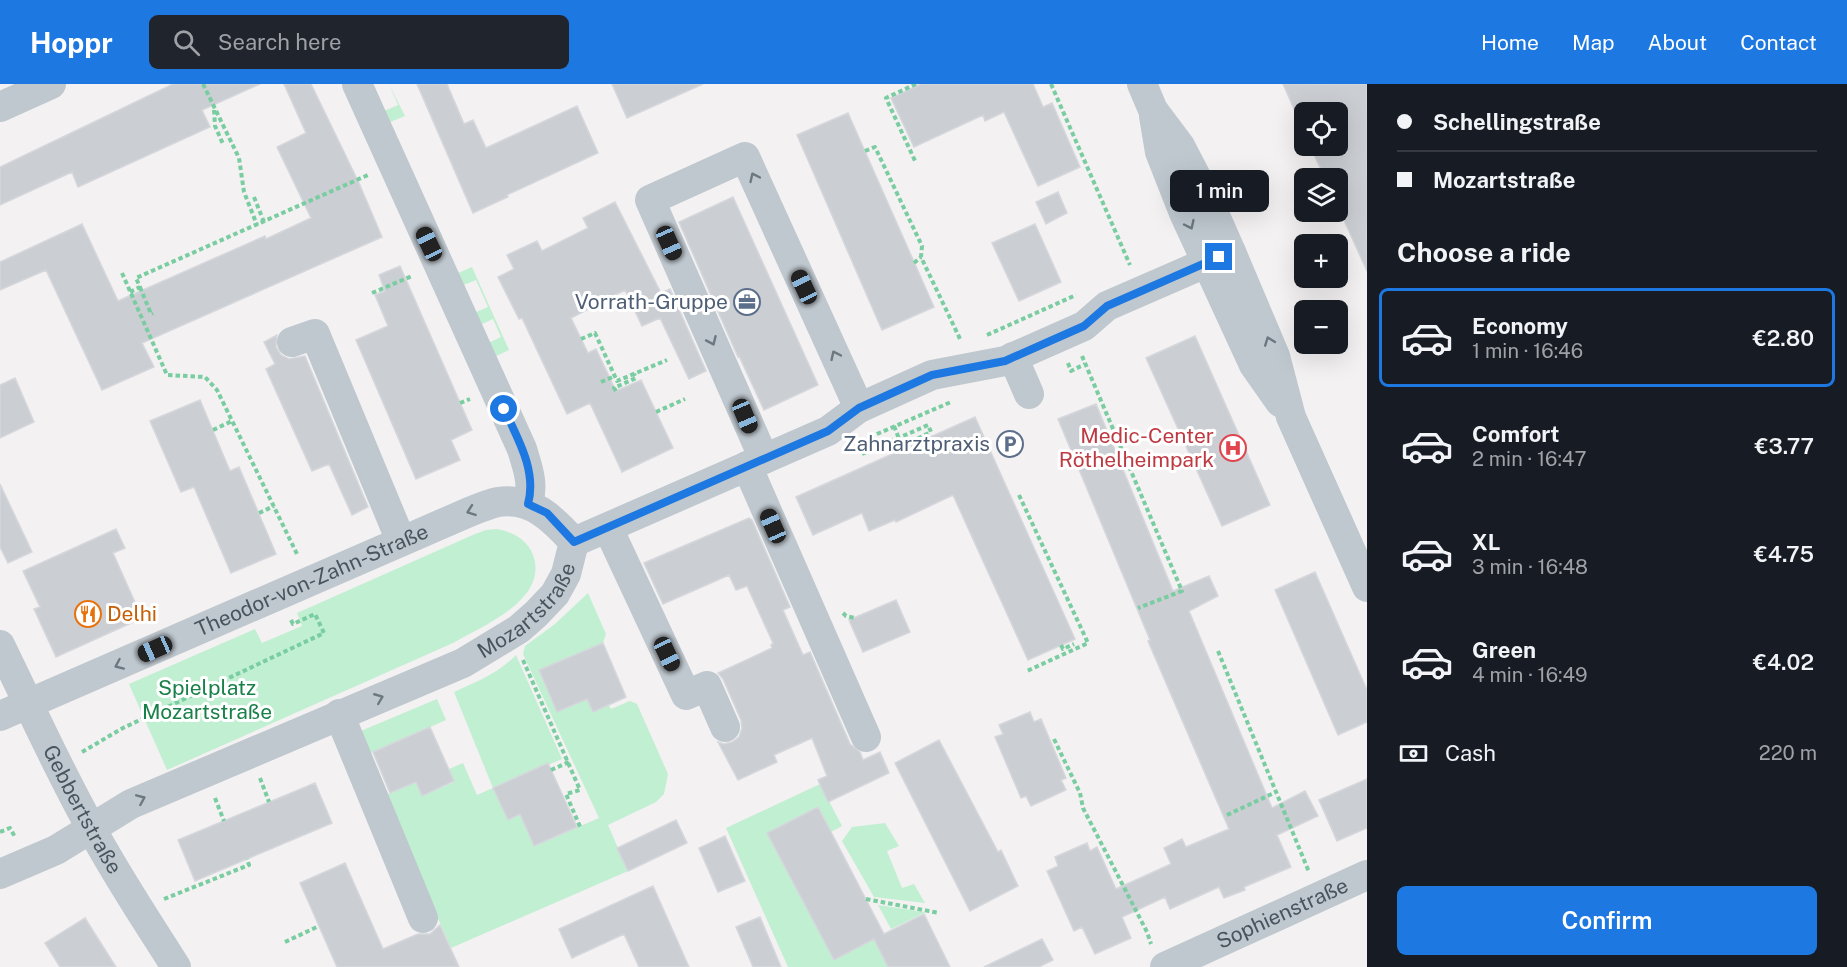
<!DOCTYPE html>
<html lang="en">
<head>
<meta charset="utf-8">
<style>
  :root { --surface:#171b24; --page:#20242c; --text:#f1f3f6; --muted:#9ea1a6; --line:#363941; --accent:#1d78e1 }
  body { margin:0; font-family:"Public Sans",sans-serif; background:var(--page); color:var(--text); height:100vh; display:flex; flex-direction:column; font-size:22px; white-space:nowrap }
  * { box-sizing:border-box; margin:0 }
  p { font-size:20px; color:var(--muted) }
  .icon { flex:none; width:33px; height:33px; fill:none; stroke:currentColor; stroke-width:2; stroke-linecap:round; stroke-linejoin:round }
  .map { position:relative; flex:1; overflow:hidden }
  .sheet { display:flex; flex-direction:column; background:var(--surface); width:480px }
  .sheet>* { flex:none }
  .guide { display:grid; align-content:center; height:132px; padding:0 30px; background:var(--surface) }
  .fabs { position:absolute; left:1294px; top:18px; display:grid; gap:12px }
  .fabs a { display:grid; place-items:center; width:54px; height:54px; border-radius:9px; background:var(--surface); box-shadow:0 6px 24px #0002; font-size:30px }
  .end { position:absolute; width:27px; height:27px; margin:-14px; border:8px solid #1d78e1; background:#fff; box-shadow:0 0 0 3px #fff }
  .from { border-radius:50% }
  .bubble { position:absolute; height:42px; border-radius:9px; background:var(--surface); box-shadow:0 6px 24px #0002; font-size:20px; font-weight:600; line-height:42px; text-align:center }
  .car { position:absolute; width:18px; height:36px; margin:-18px -9px; border-radius:8px; box-shadow:0 0 4px 2px #0007; background:linear-gradient(#222 24%,#8ab4d8 0 40%,#222 0 76%,#8ab4d8 0 86%,#222 0) }
  .guide b { display:flex; align-items:center; gap:21px; height:57px; font-size:22px }
  .guide b+b { border-top:2px solid var(--line) }
  .guide i { width:15px; height:15px; background:var(--text) }
  ul { padding:0; list-style:none }
  li { display:flex; align-items:center; gap:18px; height:99px; margin:0 12px 9px; padding:0 18px; border:3px solid transparent; border-radius:9px }
  li div { flex:1 }
  li b { display:block; font-size:22px }
  li em { font-style:normal; font-weight:600 }
  li.current { border-color:var(--accent) }
  li>.icon { width:54px; height:54px; stroke-width:1.5 }
  h2 { padding:0 30px; font-size:27px; line-height:72px }
  .pay { display:flex; align-items:center; gap:15px; height:66px; padding:0 30px; font-size:22px }
  .pay p { margin-inline-start:auto }
  .action { display:flex; gap:12px; margin-top:auto; padding:12px 30px }
  .action a { flex:1; height:69px; border-radius:9px; background:var(--accent); color:#fff; font-size:24px; font-weight:600; line-height:69px; text-align:center }
  header { display:flex; align-items:center; gap:36px; box-sizing:border-box; height:84px; padding:0 30px; background:var(--accent); color:#fff }
  header strong { font-size:28px }
  nav { display:flex; gap:33px; margin-inline-start:auto; font-size:21px }
  .search { width:420px; height:54px; background:var(--page); display:flex; align-items:center; gap:15px; box-sizing:border-box; padding:0 21px; border-radius:9px; color:var(--muted); font-size:22px }
  main { display:flex; flex:1; min-height:0 }
  .map>svg:first-child { display:block }
  .green { fill:#c1efd2 }
  .building { fill:#cbced3; stroke:#d5d7dc; stroke-width:1.5 }
  .lines { fill:none; stroke-linecap:round; stroke-linejoin:round }
  .path { stroke:#79cda1; stroke-width:4; stroke-dasharray:4.5 3; stroke-linecap:butt }
  .minor { stroke:#bfc8cf; stroke-width:30 }
  .oneway { stroke:#6c7880 }
  .route { stroke:#1d78e1; stroke-width:8 }
  .labels { text-anchor:middle; stroke-width:6; stroke-linejoin:round; paint-order:stroke }
  .service-label { font-size:21px; fill:#4e5e75; stroke:#fff; text-anchor:end }
  .health-label { font-size:21px; fill:#be3a42; stroke:#fff; text-anchor:end }
  .street-label { font-size:21px; fill:#49555e; stroke:#fff }
  .food-label { font-size:21px; fill:#c56008; stroke:#fff; text-anchor:start }
  .park-label { font-size:21px; fill:#19804a; stroke:#fff }
</style>
</head>
<body>
<header>
<strong>Hoppr</strong>
<div class="search"><svg class="icon" aria-label="search" viewBox="0 0 24 24"><circle cx="10" cy="10" r="6"/><path d="M15 15l6 6"/></svg>Search here</div>
<nav><a>Home</a><a>Map</a><a>About</a><a>Contact</a></nav>
</header>
<main>
<div class="map">
<svg width="1367" height="883" viewBox="0 0 1367 883">
  <rect width="100%" height="100%" fill="#f3f1f1"/>
  <path class="green" d="M389,0l16,32 -17,7 -6,-11 16,-7z
    M472,183l37,83 -15,7 -6,-14 13,-6 -8,-18 -13,6 -6,-12 14,-6 -12,-27 -15,6 -5,-12z
    M497,445c15,3 30,10 36,26 16,44 -50,71 -80,88l-286,127 -38,-86 126,-55 7,14 40,-17 -5,-13 178,-79 11,-4z
    M588,509l18,41 -3,9 -64,28 18,41 30,-13 22,6 2,4 19,-8 7,3 31,70 -4,20 -8,8 -48,23 20,46 -177,77 -67,-152 32,-14 6,14 32,-14 -5,-13 14,-6 14,32 16,-7 -39,-96c22,-10 45,-19 62,-37l46,104 -68,29 13,31 13,-5 15,32 64,-28 -76,-164 2,-8 30,-22z
    M437,615l9,21 -80,35 -10,-22z
    M820,700l22,42 -11,6 -13,-25 -51,27 67,126 40,-21 14,28h-100l-62,-139z
    M885,739l14,23 -12,5 15,37 12,-4 11,19 -51,-6 -32,-56 10,-14z
    M878,821l46,7v1l-33,16z"/>
  <path class="building" d="M173,0h87l-58,26 8,17 -132,60 -6,-15 -72,33v-38z
    M284,0h27l48,99 23,54 -240,106 12,24 -52,23 -56,-120 -46,20v-28l82,-38 36,77 147,-65 1,3 45,-21 -34,-71 29,-14z
    M417,0h30l17,40 9,-4 13,28 91,-42 21,47 -91,42 1,2 -35,16z
    M612,0h91l-76,34z
    M921,0h112l10,23 9,-4 28,64 -42,19 -34,-74 -19,9 -2,-6 -69,32 -23,-49z
    M1283,0h84v187l-29,-64v-29h-13l-15,-32h28v-34h-33v22z
    M848,29l86,194 -52,23 -85,-195z
    M1058,108l9,21 -21,11 -10,-22z
    M733,113l85,188 -54,25 -25,-54 -1,1 -59,-135z
    M615,118l46,91 9,-4 36,82 -17,8 -29,-61 -18,8 -17,-36 -54,28 17,35 8,-4 20,42 25,-11 32,68 -51,24 -32,-69 -23,11 -45,-96 -3,1 -21,-42 16,-8 -7,-14 30,-14 5,10 46,-23 -5,-10z
    M1035,140l26,58 -42,19 -27,-58z
    M400,182l72,164 -21,10 9,20 -44,19 -60,-139 32,-14 -13,-31 10,-4 -6,-16z
    M277,251l-1,12 5,8 8,4 16,-3 63,151 -16,8 -23,-51 -17,7 -46,-102 9,-5 -11,-22z
    M1195,252l75,169 -48,21 -76,-168z
    M15,294l19,44 -34,16v-53z
    M200,316l30,71 9,-4 37,87 -45,19 -37,-86 -13,5 -31,-71z
    M1096,320l77,187 36,-15 9,20 -29,15 83,197 33,-17 13,25 -41,19 14,32 -47,20 1,3 -21,8 -5,-11 -49,22 -5,-12 -43,20 9,21 -36,16 -13,-27 -8,4 -27,-60 11,-5 -3,-9 32,-14 3,8 7,-4 19,42 55,-25 -7,-16 18,-9 4,8 43,-18 -81,-188 2,-1 -92,-221z
    M975,333l100,222 -47,21 -75,-165 -57,27 -1,-2 -26,11 -7,-18 -49,22 -17,-38z
    M0,400l32,68 -24,11 -8,-16z
    M749,434l3,2 38,87 -7,3 20,45 7,-3 40,92 10,8 3,8 17,-8 9,21 -61,29 -10,-22 9,-4 -15,-38 -38,17 3,7 -39,18 -20,-38 6,2 8,-2 7,-5 3,-9 -1,-8 -18,-41 -5,-6 54,-25 -1,-3 2,-2 -26,-57 -11,4 -7,-15 -66,29 -19,-41z
    M116,445l9,19 -12,5 29,65 -86,39 -22,-48 6,-2 -17,-36z
    M1315,488l52,118v32l-29,13 -63,-145z
    M896,516l14,32 -47,20 -14,-32z
    M603,559l23,54 -33,15 -6,-13 -30,13 -18,-42z
    M1030,628l4,10 7,-3 25,59 -5,2 5,10 -35,16 -5,-10 -5,2 -26,-61 8,-3 -4,-9z
    M430,643l24,54 -32,15 -6,-14 -26,11 -17,-41z
    M939,656l59,112 3,-2 17,36 -48,25 -75,-148z
    M548,679l29,64 -43,19 -14,-32 -12,6 -15,-32z
    M1367,695v49l-30,13 -18,-41z
    M315,699l17,40 -137,58 -17,-41z
    M818,723l66,127 40,-20 26,53h-62l-14,-28 -40,21 -67,-127z
    M676,736l11,23 -59,28 -11,-23z
    M725,752l20,45 -27,11 -19,-44z
    M345,779l38,86 35,-15h12l10,-9 19,42h-122l-37,-84z
    M653,802l36,81h-50l-15,-33 -52,24 -13,-29z
    M760,833l21,50h-28l-17,-40z
    M85,834l31,49h-56l-15,-24z
    M1042,855l11,21 -14,7h-55z"/>
  <g class="lines">
    <path class="path" d="M203,0l36,74 5,34 13,33
      M916,0l-30,14 30,65
      M1051,0l79,181
      M214,26l1,16 8,18
      M865,67l10,-4 47,99 -1,11 40,84
      M254,113l10,25
      M914,179l7,-6
      M122,189l45,102 38,2 12,13 81,166
      M140,203l11,27 2,-1
      M130,208l10,-5 -4,-9 232,-103
      M372,209l40,-17
      M987,251l89,-40
      M581,255l14,-6 22,48 50,-21
      M1082,272l100,235 -44,17
      M1068,279l3,8 14,-7
      M601,298l14,-6
      M616,307l-2,-3 22,-10 -2,-4
      M460,319l10,-4
      M656,328l29,-13
      M894,342l8,20
      M213,346l19,-9
      M870,353l81,-35
      M862,370l66,-29 3,7 -29,14 2,4
      M1019,411l69,148 -61,28
      M259,429l15,-7
      M843,529l3,3 9,2
      M1061,561l2,4 11,-5
      M1218,567l91,221
      M523,576l57,130 -14,4 15,35
      M1054,655l26,54 3,15 64,124 4,12
      M82,668l41,-24 201,-95 -9,-19 -22,10 -3,-6
      M551,686l18,-8
      M260,694l9,24
      M215,714l9,23
      M1227,731l49,-23
      M0,748l10,-4 5,9
      M164,815l85,-34 -2,-6
      M866,815l73,14
      M285,858l34,-16"/>
    <g class="minor">
      <path d="M357,0l165,365c6,20 12,35 6,55"/>
      <path d="M1142,0l11,26 27,36 29,56 22,50 44,104 16,61 76,170"/>
      <path d="M0,23l51,-23"/>
      <path d="M1154,32l6,36 24,61 70,152 26,37"/>
      <path d="M292,258l23,-8 86,207"/>
      <path d="M1013,273l16,37"/>
      <path d="M764,375l-114,-259 95,-43 114,251"/>
      <path d="M747,382l119,271"/>
      <path d="M608,444l78,167 21,-9 18,41"/>
      <path d="M574,458l254,-111 31,-23 73,-33 73,-14 79,-35 23,-20 124,-54"/>
      <path id="s1" d="M0,561c30,61 57,122 90,181 26,49 57,95 86,141"/>
      <path d="M339,630l84,204"/>
      <path id="s2" d="M0,632l467,-203c10,-4 21,-9 31,-11 34,-5 55,17 76,40"/>
      <path id="s3" d="M0,790l56,-24 75,-46 332,-141 56,-34 17,-15 19,-20 11,-20 8,-32"/>
      <path id="s4" d="M1165,883l202,-92"/>
    </g>
  </g>
  <defs><path id="oneway-chevron" d="M-2-3.5L2.5 0L-2 3.5" fill="none" stroke-width="1.6" stroke-linecap="round" stroke-linejoin="round" transform="scale(1.5)"/></defs>
  <g class="oneway">
    <use href="#oneway-chevron" transform="translate(754 93) rotate(-115)"/>
    <use href="#oneway-chevron" transform="translate(1190 141) rotate(65)"/>
    <use href="#oneway-chevron" transform="translate(712 257) rotate(66)"/>
    <use href="#oneway-chevron" transform="translate(1269 257) rotate(-111)"/>
    <use href="#oneway-chevron" transform="translate(835 271) rotate(-115)"/>
    <use href="#oneway-chevron" transform="translate(471 427) rotate(160)"/>
    <use href="#oneway-chevron" transform="translate(119 581) rotate(156)"/>
    <use href="#oneway-chevron" transform="translate(379 614) rotate(-22)"/>
    <use href="#oneway-chevron" transform="translate(141 715) rotate(-23)"/>
  </g>
  <g class="lines">
    <path class="route" d="M504,325c14,30 33,62 24,95l19,9 27,29 254,-111 31,-23 73,-33 73,-14 79,-35 23,-20 112,-49"/>
  </g>
  <defs>
    <symbol id="office-ring" viewBox="-11 -11 22 22"><circle r="9.5" fill="#fff" stroke="#5c6f8a" stroke-width="1.5"/><path d="M-6-3h4V-5.5h4V-3h4V5H-6ZM-1-4.5V-3h2v-1.5ZM-6 0V1H6V0Z" fill="#5c6f8a"/></symbol>
    <symbol id="parking-ring" viewBox="-11 -11 22 22"><circle r="9.5" fill="#fff" stroke="#5c6f8a" stroke-width="1.5"/><path d="M-3.5-5.5H1a3.5 3.5 0 0 1 0 7H-1V5.5H-3.5ZM-1-3.4V-.6H.8a1.4 1.4 0 0 0 0-2.8Z" fill="#5c6f8a"/></symbol>
    <symbol id="hospital-ring" viewBox="-11 -11 22 22"><circle r="9.5" fill="#fff" stroke="#e0444e" stroke-width="1.5"/><path d="M-5-5h3v3.5h4V-5h3V5h-3V1.5h-4V5h-3Z" fill="#e0444e"/></symbol>
    <symbol id="restaurant-ring" viewBox="-11 -11 22 22"><circle r="9.5" fill="#fff" stroke="#e8710a" stroke-width="1.5"/><path d="M-5-6h1v4h1v-4h1v4h1v-4h1v5L-1.5 .5V6h-2V.5L-5-1ZM5-6V6H3V1.5H1.5Q1.5-4 5-6Z" fill="#e8710a"/></symbol>
  </defs>
  <g fill-rule="evenodd">
    <use href="#office-ring" x="732" y="203" width="30" height="30"/>
    <use href="#parking-ring" x="995" y="345" width="30" height="30"/>
    <use href="#hospital-ring" x="1218" y="349" width="30" height="30"/>
    <use href="#restaurant-ring" x="73" y="515" width="30" height="30"/>
  </g>
  <g class="labels">
    <g class="service-label">
      <text x="728" y="225">Vorrath-Gruppe</text>
      <text x="990" y="367">Zahnarztpraxis</text>
    </g>
    <g class="health-label">
      <text x="1214" y="359">Medic-Center<tspan x="1214" dy="24">Röthelheimpark</tspan></text>
    </g>
    <g class="street-label">
      <text dy="7" stroke="none"><textPath href="#s2" startOffset="340">Theodor-von-Zahn-Straße</textPath></text>
      <text dy="7" stroke="none"><textPath href="#s3" startOffset="594">Mozartstraße</textPath></text>
      <text dy="7" stroke="none"><textPath href="#s1" startOffset="184">Gebbertstraße</textPath></text>
      <text dy="7" stroke="none"><textPath href="#s4" startOffset="129">Sophienstraße</textPath></text>
    </g>
    <g class="food-label">
      <text x="107" y="537">Delhi</text>
    </g>
    <g class="park-label">
      <text x="207" y="611">Spielplatz<tspan x="207" dy="24">Mozartstraße</tspan></text>
    </g>
  </g>
</svg>
<div class="fabs">
<a><svg class="icon" aria-label="locate" viewBox="0 0 24 24"><circle cx="12" cy="12" r="6"/><path d="M12 2v4M12 18v4M2 12h4M18 12h4"/></svg></a>
<a><svg class="icon" aria-label="layers" viewBox="0 0 24 24"><path d="M12 4l9 5-9 5-9-5zM3 14l9 5 9-5"/></svg></a>
<a>+</a>
<a>−</a>
</div>
<i class="end from" style="left:504px;top:325px"></i>
<i class="end" style="left:1219px;top:173px"></i>
<div class="bubble" style="left:1170px;top:86px;width:99px">1 min</div>
<i class="car" style="left:669px;top:159px;rotate:156deg"></i>
<i class="car" style="left:429px;top:160px;rotate:335deg"></i>
<i class="car" style="left:804px;top:203px;rotate:335deg"></i>
<i class="car" style="left:745px;top:332px;rotate:157deg"></i>
<i class="car" style="left:773px;top:442px;rotate:336deg"></i>
<i class="car" style="left:155px;top:565px;rotate:246deg"></i>
<i class="car" style="left:667px;top:570px;rotate:155deg"></i>
</div>
<section class="sheet">
<div class="guide">
<b><i class="from"></i>Schellingstraße</b>
<b><i></i>Mozartstraße</b>
</div>
<h2>Choose a ride</h2>
<ul>
<li class="current"><svg class="icon" aria-label="car" viewBox="0 0 24 24"><path d="M5 17H2v-5l4-1 3-4h7l3 4 3 1v5h-3M9 17h6M6 11h13"/><circle cx="7" cy="17" r="2"/><circle cx="17" cy="17" r="2"/></svg><div><b>Economy</b><p>1 min · 16:46</p></div><em>€2.80</em></li>
<li><svg class="icon" aria-label="car" viewBox="0 0 24 24"><path d="M5 17H2v-5l4-1 3-4h7l3 4 3 1v5h-3M9 17h6M6 11h13"/><circle cx="7" cy="17" r="2"/><circle cx="17" cy="17" r="2"/></svg><div><b>Comfort</b><p>2 min · 16:47</p></div><em>€3.77</em></li>
<li><svg class="icon" aria-label="car" viewBox="0 0 24 24"><path d="M5 17H2v-5l4-1 3-4h7l3 4 3 1v5h-3M9 17h6M6 11h13"/><circle cx="7" cy="17" r="2"/><circle cx="17" cy="17" r="2"/></svg><div><b>XL</b><p>3 min · 16:48</p></div><em>€4.75</em></li>
<li><svg class="icon" aria-label="car" viewBox="0 0 24 24"><path d="M5 17H2v-5l4-1 3-4h7l3 4 3 1v5h-3M9 17h6M6 11h13"/><circle cx="7" cy="17" r="2"/><circle cx="17" cy="17" r="2"/></svg><div><b>Green</b><p>4 min · 16:49</p></div><em>€4.02</em></li>
</ul>
<div class="pay"><svg class="icon" aria-label="cash" viewBox="0 0 24 24"><path d="M3 7h18v10H3z"/><circle cx="12" cy="12" r="2"/></svg>Cash<p>220 m</p></div>
<div class="action"><a>Confirm</a></div>
</section>
</main>
</body>
</html>
